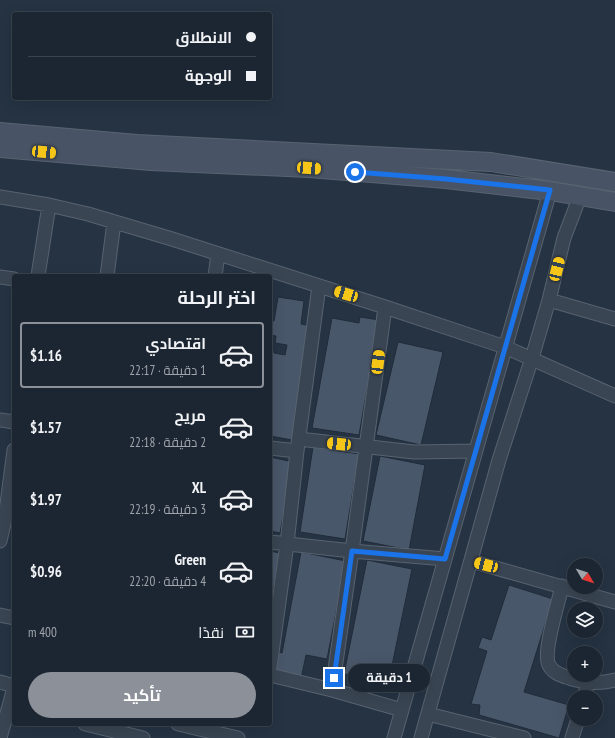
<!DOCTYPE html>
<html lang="ar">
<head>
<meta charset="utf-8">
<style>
  :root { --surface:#1c2632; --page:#29323e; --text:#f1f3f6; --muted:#a0a5ac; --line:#3a434d; --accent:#8c9099 }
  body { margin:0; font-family:"PT Sans Narrow",Cairo,sans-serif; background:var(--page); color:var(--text); direction:rtl; height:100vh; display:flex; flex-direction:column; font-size:15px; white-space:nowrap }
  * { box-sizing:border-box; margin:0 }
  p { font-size:13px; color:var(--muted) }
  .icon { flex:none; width:22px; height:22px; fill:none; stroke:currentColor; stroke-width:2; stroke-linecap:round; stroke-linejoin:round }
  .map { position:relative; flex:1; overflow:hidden; direction:ltr }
  .panel { position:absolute; left:12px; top:274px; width:260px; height:452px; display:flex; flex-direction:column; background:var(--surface); border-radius:4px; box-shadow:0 4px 16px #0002,0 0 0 1px var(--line); direction:rtl }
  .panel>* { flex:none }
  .banner { position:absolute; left:12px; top:12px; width:260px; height:88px; border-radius:4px; box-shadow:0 4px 16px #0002,0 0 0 1px var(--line); direction:rtl; display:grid; align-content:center; height:88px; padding:0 16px; background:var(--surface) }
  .needle { width:26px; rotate:129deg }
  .buttons { position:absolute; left:567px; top:558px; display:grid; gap:8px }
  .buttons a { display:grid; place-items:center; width:36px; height:36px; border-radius:50%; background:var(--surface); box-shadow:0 4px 16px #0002,0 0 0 1px var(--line); font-size:20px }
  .end { position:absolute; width:18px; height:18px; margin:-9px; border:5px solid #1a73e8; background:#fff; box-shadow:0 0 0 2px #fff }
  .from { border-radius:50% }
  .bubble { position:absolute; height:28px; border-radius:14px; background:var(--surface); box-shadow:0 4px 16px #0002,0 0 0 1px var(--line); font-size:13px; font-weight:700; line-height:28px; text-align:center; direction:rtl }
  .car { position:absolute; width:12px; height:24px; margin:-12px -6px; border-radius:5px; box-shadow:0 0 3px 1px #0007; background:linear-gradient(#f5c518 24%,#345 0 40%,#f5c518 0 76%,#345 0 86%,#f5c518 0) }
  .banner b { display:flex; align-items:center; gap:14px; height:38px; font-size:15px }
  .banner b+b { border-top:1px solid var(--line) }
  .banner i { width:10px; height:10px; background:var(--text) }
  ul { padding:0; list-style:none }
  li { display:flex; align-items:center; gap:12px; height:66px; margin:0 8px 6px; padding:0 8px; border:2px solid transparent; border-radius:4px }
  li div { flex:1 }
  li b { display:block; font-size:15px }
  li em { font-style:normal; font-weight:700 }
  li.on { border-color:var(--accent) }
  li>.icon { width:36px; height:36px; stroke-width:1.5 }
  h2 { padding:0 16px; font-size:18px; line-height:48px }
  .pay { display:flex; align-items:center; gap:10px; height:44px; padding:0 16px; font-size:15px }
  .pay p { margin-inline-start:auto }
  .button { display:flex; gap:8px; margin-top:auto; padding:8px 16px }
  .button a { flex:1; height:46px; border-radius:24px; background:var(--accent); color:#fff; font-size:16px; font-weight:700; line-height:46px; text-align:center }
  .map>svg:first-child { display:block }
  .building { fill:#49576a; stroke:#202c3a }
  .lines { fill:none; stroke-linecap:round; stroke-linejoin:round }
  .street-casing { stroke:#586370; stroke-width:15 }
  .secondary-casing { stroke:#586370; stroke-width:20 }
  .street { stroke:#3a4553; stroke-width:13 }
  .secondary { stroke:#485466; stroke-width:18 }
  .route { stroke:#1a73e8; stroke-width:5 }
</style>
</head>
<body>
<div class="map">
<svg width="615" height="738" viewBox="0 0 615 738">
  <rect width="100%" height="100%" fill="#253343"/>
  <path class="building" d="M278,297l26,4 -3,23 10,2 -19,114 -22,-4v-87l4,1v3l11,2 2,-10 -12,-2 1,-7 -6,-1v-15l4,1z
    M360,317l19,3 -20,115 -47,-7 20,-110 27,5z
    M398,342l45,10 -22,93 -45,-10z
    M313,447l46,7 -14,85 -45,-7z
    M380,456l45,9 -16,85 -46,-9z
    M270,457l23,5 -13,71 -10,-2z
    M270,551l10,2 -10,56z
    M301,552l45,9 -19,98 -21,-4 -5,24 -26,-5 4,-22 3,1z
    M367,560l45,9 -23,111 -19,-3 -1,1 -25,-4z
    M509,585l44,14 -29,93 45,13 -10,33 -80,-23 1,-10 -9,-1 16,-53 -9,-3 4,-11 9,3z"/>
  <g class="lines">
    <defs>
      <path id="street" d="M0,197l49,8 39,9 84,25 213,68 120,40 110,49
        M38,276l11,-71
        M107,276l7,-54
        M215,276l3,-22
        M0,277l14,2
        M549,300l66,19
        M0,420l14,2
        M299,439l115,13 62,-1
        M270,448l27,3
        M0,541l5,-22 9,-69
        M270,542l82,9 93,8
        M471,561l144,41
        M562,586c-3,15 -20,67 -13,79 4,9 15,11 23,14 16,4 27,5 43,1
        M0,615l14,3
        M270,667l17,-123 10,-93 22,-165
        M270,675l62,15 70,20
        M0,682l14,4
        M332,690l20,-139 33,-244
        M584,697l4,-14
        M428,714l96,24
        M85,724l58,14
        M178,724l60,14
        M0,738l14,-50
        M394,738l156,-547
        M421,738l78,-278 33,-102 17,-58 15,-62 16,-42
        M572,738l6,-19"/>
      <path id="secondary" d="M0,132l137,12 354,18 124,20
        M0,148l151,13 158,7 137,11 104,12 65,11"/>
    </defs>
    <use href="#street" class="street-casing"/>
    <use href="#secondary" class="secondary-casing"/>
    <use href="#street" class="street"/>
    <use href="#secondary" class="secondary"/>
  </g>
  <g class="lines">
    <path class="route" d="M334,678l18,-127 93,8 105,-369 -104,-11 -91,-7"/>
  </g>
</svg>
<div class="buttons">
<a><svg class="needle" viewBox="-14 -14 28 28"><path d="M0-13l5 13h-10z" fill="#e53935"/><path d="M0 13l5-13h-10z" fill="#a0a5ac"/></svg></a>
<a><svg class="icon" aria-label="layers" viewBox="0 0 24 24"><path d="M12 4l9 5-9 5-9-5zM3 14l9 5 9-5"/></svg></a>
<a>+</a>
<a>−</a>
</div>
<i class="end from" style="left:355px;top:172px"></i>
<i class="end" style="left:334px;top:678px"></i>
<div class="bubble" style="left:348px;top:664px;width:82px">1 دقيقة</div>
<i class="car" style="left:44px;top:152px;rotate:95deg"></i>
<i class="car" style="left:309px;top:168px;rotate:94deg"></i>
<i class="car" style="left:557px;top:269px;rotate:14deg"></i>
<i class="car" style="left:346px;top:294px;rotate:287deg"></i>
<i class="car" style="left:378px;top:362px;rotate:7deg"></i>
<i class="car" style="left:339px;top:444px;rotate:276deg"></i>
<i class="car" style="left:486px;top:565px;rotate:285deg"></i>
<div class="banner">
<b><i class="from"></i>الانطلاق</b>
<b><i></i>الوجهة</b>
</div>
<section class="panel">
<h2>اختر الرحلة</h2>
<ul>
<li class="on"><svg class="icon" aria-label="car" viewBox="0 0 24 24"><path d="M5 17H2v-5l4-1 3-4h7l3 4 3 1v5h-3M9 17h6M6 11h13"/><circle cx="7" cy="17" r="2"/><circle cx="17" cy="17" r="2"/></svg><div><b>اقتصادي</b><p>1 دقيقة · 22:17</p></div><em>$1.16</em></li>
<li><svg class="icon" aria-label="car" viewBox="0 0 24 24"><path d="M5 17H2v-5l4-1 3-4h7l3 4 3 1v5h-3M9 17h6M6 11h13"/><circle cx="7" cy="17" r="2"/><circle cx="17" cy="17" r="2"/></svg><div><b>مريح</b><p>2 دقيقة · 22:18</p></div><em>$1.57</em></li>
<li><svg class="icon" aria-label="car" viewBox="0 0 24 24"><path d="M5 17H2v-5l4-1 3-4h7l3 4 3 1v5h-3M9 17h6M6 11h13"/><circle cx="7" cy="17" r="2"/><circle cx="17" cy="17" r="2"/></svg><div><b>XL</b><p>3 دقيقة · 22:19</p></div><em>$1.97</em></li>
<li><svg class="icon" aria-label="car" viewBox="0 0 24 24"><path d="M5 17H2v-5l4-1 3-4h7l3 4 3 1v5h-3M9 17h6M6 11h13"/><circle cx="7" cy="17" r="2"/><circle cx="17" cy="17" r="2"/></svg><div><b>Green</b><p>4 دقيقة · 22:20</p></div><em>$0.96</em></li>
</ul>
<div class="pay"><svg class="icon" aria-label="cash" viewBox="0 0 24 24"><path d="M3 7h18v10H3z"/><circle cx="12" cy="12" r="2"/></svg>نقدًا<p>400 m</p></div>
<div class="button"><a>تأكيد</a></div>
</section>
</div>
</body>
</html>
